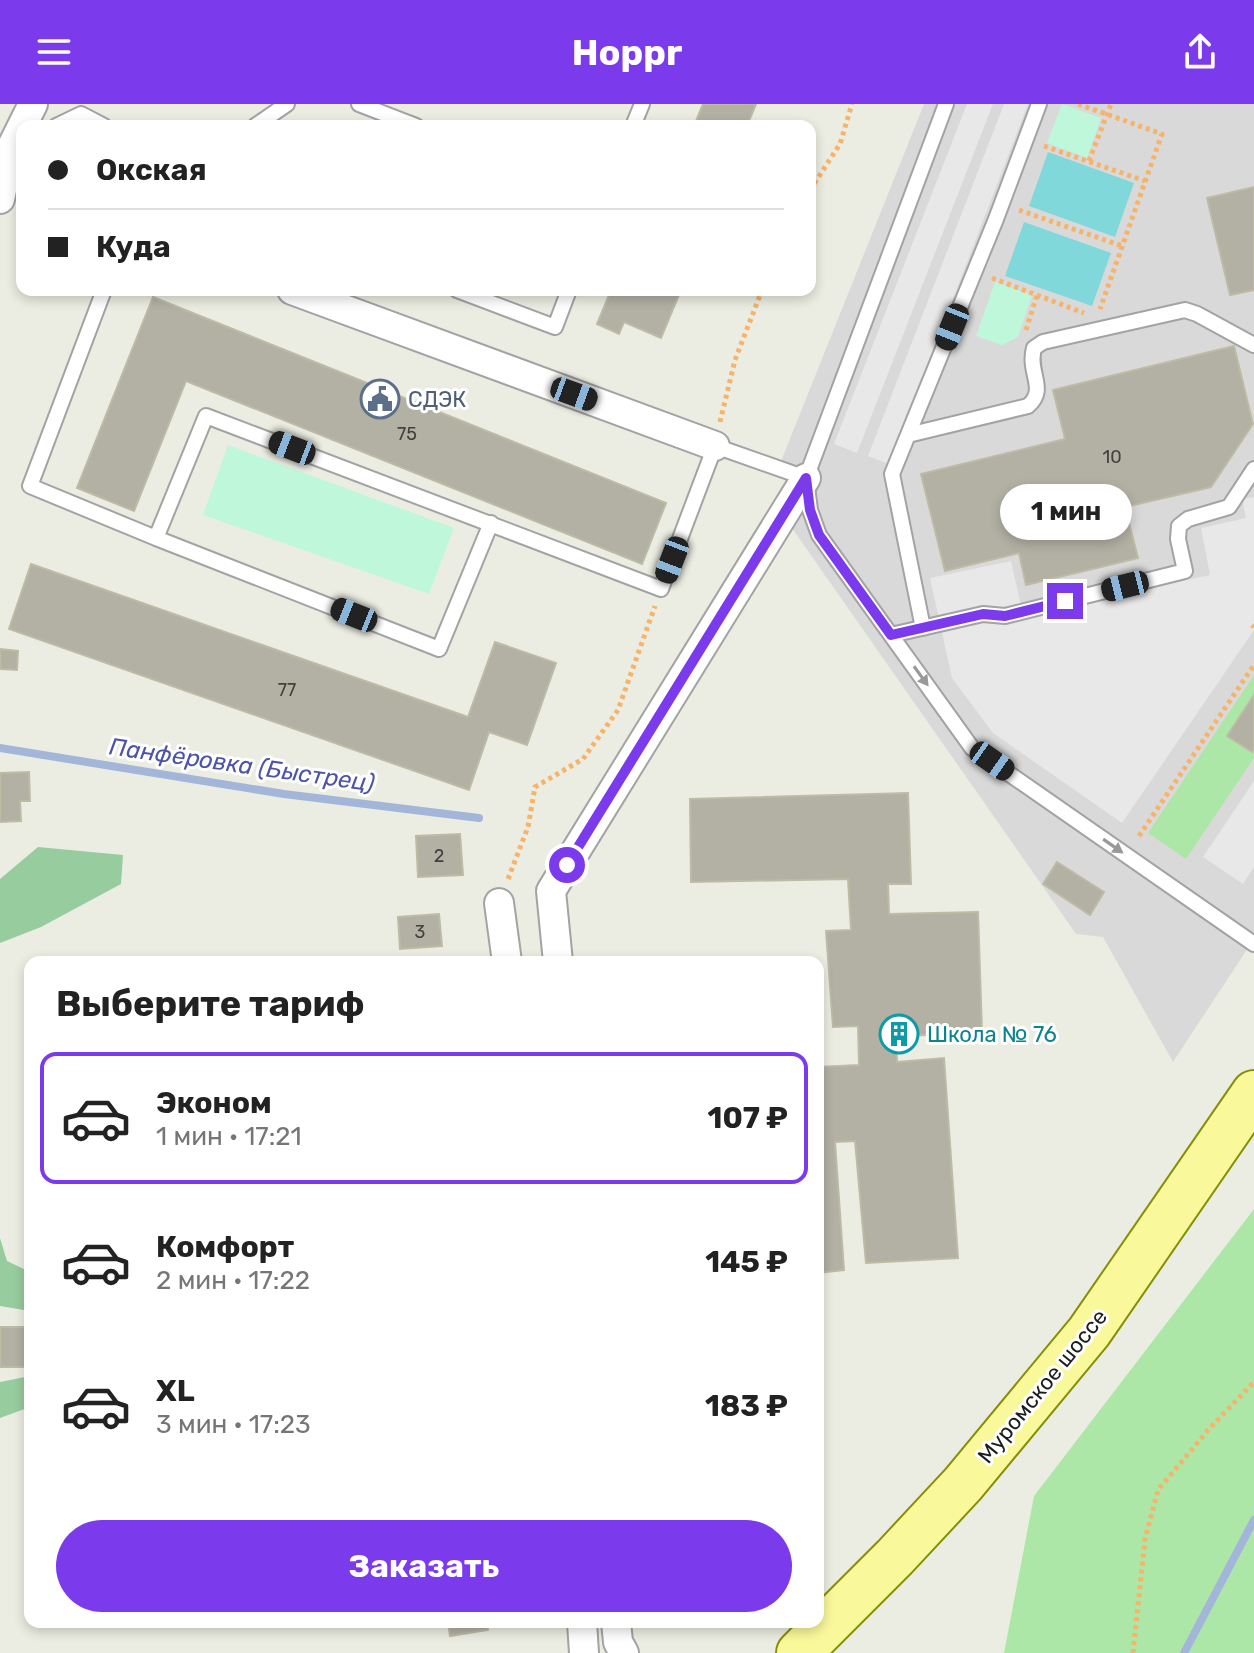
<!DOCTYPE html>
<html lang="ru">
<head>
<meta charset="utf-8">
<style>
  :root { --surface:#fff; --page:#f6f6f6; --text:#222; --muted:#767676; --line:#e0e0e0; --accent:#7c3aed }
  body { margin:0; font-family:Rubik,sans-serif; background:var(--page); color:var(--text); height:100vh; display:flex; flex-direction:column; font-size:30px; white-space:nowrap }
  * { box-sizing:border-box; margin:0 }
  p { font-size:26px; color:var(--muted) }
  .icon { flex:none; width:44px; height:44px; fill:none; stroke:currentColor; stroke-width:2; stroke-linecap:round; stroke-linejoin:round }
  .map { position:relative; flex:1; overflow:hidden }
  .sheet { position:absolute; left:24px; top:852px; width:800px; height:672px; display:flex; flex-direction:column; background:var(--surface); border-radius:16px; box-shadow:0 4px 12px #0003 }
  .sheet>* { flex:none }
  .top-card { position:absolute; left:16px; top:16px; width:800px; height:176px; border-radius:16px; box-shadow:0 4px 12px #0003; display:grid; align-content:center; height:176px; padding:0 32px; background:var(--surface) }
  .end { position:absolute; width:36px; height:36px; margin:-18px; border:10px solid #7c3aed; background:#fff; box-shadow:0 0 0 4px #fff }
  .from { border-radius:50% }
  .bubble { position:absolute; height:56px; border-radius:28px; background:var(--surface); box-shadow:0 4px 12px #0003; font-size:26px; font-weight:700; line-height:56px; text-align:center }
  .car { position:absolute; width:24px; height:48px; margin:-24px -12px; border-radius:10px; box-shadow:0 0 6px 2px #0007; background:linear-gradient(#222 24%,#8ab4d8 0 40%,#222 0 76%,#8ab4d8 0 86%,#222 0) }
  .top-card b { display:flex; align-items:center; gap:28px; height:76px; font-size:30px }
  .top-card b+b { border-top:2px solid var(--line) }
  .top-card i { width:20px; height:20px; background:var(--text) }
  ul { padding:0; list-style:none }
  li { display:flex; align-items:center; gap:24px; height:132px; margin:0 16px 12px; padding:0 16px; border:4px solid transparent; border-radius:16px }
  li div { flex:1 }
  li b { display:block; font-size:30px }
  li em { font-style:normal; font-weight:700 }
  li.on { border-color:var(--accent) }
  li>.icon { width:72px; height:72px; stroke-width:1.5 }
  h2 { padding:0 32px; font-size:36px; line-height:96px }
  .primary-button { display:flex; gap:16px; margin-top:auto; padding:16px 32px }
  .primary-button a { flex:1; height:92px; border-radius:48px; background:var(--accent); color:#fff; font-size:32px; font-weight:700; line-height:92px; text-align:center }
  header { display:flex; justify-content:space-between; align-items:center; height:104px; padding:0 32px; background:var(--accent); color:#fff; font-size:36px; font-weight:700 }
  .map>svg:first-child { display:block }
  .residential { fill:#dad9d9 }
  .grass { fill:#ade7a8 }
  .forest { fill:#97cc9e }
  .park { fill:#bff7db }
  .pitch { fill:#81d8db }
  .parking { fill:#e8e8e8 }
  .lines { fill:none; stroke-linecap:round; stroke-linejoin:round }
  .stream { stroke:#a3b6da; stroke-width:8 }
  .building { fill:#b3b0a4; stroke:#bebba5; stroke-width:2 }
  .lane-casing { stroke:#a3a3a3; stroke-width:18 }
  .street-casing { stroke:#a3a3a3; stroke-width:32 }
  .primary-casing { stroke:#849004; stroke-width:48 }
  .path { stroke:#f6b36a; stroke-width:5; stroke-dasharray:4 4; stroke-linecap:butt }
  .lane { stroke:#fff; stroke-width:14 }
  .street { stroke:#fff; stroke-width:28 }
  .primary { stroke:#f9f89b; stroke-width:44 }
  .oneway { fill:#999 }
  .route { stroke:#7c3aed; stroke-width:10 }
  .labels { text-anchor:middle; stroke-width:6; stroke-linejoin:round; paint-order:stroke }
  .number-label { font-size:18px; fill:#42413e }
  .service-label { font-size:22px; fill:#4e5e75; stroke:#fff; text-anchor:start }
  .culture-label { font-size:22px; fill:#0d838f; stroke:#fff; text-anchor:start }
  .street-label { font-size:22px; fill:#1c1c1c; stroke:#fff }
  .water-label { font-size:24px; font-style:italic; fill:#4c53a8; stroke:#fff }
</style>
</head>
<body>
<header><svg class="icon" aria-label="menu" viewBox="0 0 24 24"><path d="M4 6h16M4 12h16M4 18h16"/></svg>Hoppr<svg class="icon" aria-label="share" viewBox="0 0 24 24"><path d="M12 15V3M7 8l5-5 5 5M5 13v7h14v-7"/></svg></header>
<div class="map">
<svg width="1254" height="1549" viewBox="0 0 1254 1549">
  <rect width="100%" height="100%" fill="#ecede2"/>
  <path class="residential" d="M924,0h330v835l-81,123 -70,-125 -27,-3 -289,-413 19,-43 -25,-17z"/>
  <path class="grass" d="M1254,571v83l-68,101 -38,-26z
    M1254,1105v444h-250l30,-157z"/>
  <path class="forest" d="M38,743l85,8 -2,29 -80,43 -41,16v-64z
    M0,1134l7,23 23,11v39l-30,-5z
    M30,1272v31l-30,11v-36z"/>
  <path class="park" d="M1062,0l39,14 -14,40 -40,-15z
    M995,178l37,13 -14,42 -16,8 -26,-9z
    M228,341l226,83 -25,66 -226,-79z"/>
  <path class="pitch" d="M1048,48l86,31 -19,54 -86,-31z
    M1024,118l87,31 -19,53 -87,-30z"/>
  <path class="parking" d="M967,0h26l-136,349 -23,-9z
    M1004,0h24l-139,360 -21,-8z
    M1254,393v133l-132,193 -129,-90 -41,-55 -22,-100 81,-17 12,54 187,-40 -9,-47 45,-10 -4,-19z
    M1254,677v86l-11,17 -40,-27z"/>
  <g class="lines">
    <path class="stream" d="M0,644l284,46 195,24
      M1184,1549l70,-133"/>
  </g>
  <path class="building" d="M703,0h53l-9,22h-53z
    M1254,83v103l-24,5 -23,-97z
    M611,186h70l-20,48 -37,-16 -5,12 -22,-10z
    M153,193l513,206 -24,61 -456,-183 -52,130 -57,-23z
    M1234,242l19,78 -42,63 -86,20 13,51 -112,27 -7,-32 -74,18 -24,-97 144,-35 -12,-49z
    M31,460l437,153 27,-75 61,21 -29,82 -38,-13 -20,58 -460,-161z
    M0,545l18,2 -1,19 -17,-1z
    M1254,591v54l-2,3 -25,-16z
    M29,668l1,29h-10l1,20 -21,1v-49z
    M908,689l3,91h-23l1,30 89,-2 4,119 -86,6 1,25 47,-4 14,200 -92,5 -11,-122 -20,1 9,128 -26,3v-206l41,-2 -1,-39 -25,1 -7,-96 25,-1 -3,-51 -157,3 -1,-83z
    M460,730l3,41 -45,2 -2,-41z
    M1057,758l47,30 -14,23 -47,-31z
    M439,810l3,32 -42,3 -2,-32z
    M0,1223h30v40h-30z
    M448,1518h39l1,8 -38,6z"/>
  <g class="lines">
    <defs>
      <path id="lane" d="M359,0l57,22
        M56,22l25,-12 23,12
        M255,22l32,-22
        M633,22l9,-22
        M104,186l-74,196 126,52 50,-122 455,173 54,-143 91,32 4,32 9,25 153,213 282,196
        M457,186l98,37 14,-37
        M908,331l120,-29c20,-17 -1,-33 6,-58l9,-6 142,-32 12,4 57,31
        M806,374l140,-374
        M156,434l283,111 52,-126
        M923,524l-31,-154 104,-255 43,-115
        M891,531l92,-21 22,2 180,-45 -7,-32 1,-13 9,-7 41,-12 25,-38"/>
      <path id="street" d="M0,95l11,-51 22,-44
        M292,186l423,156
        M499,799l8,59
        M558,858l-7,-71 255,-413
        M582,1518l2,31
        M616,1518l2,20 6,11"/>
      <path id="primary" d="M799,1549l96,-96 68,-73 126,-152 165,-239"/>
    </defs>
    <use href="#lane" class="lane-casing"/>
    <use href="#street" class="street-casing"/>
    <use href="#primary" class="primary-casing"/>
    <path class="path" d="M1078,0l84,30 -62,175
      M1044,42l101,35
      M1089,57l22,-57
      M810,86l30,-46 12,-40
      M1019,106l103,36
      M992,174l92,35
      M1026,226l11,-35
      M720,318l15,-62 27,-70
      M1252,521l2,2
      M1139,732l115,-171
      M508,775l20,-52 7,-40 48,-28 35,-49 37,-104
      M1133,1549l12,-114 13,-49 51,-61 45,-47"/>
    <use href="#lane" class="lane"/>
    <use href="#street" class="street"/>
    <use href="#primary" class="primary"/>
  </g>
  <defs><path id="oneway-solid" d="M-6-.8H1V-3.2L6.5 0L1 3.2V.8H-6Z" transform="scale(2)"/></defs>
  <g class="oneway">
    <use href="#oneway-solid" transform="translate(921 572) rotate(54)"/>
    <use href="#oneway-solid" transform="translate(1113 742) rotate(35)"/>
  </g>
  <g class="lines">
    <path class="route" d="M567,761l239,-387 4,32 9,25 72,100 92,-21 22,2 60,-15"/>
  </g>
  <defs>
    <symbol id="civic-ring" viewBox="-11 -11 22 22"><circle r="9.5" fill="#fff" stroke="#5c6f8a" stroke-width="1.5"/><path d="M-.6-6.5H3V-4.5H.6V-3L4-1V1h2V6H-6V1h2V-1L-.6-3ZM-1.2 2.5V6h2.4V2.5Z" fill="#5c6f8a"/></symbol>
    <symbol id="building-ring" viewBox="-11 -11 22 22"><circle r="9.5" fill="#fff" stroke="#0f9aa8" stroke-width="1.5"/><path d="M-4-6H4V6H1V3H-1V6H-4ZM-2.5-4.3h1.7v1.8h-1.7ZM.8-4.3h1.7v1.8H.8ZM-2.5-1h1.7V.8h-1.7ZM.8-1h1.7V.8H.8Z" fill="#0f9aa8"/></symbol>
  </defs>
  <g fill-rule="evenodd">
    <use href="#civic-ring" x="358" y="273" width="44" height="44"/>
    <use href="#building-ring" x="877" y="908" width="44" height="44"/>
  </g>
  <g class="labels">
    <g class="number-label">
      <text x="407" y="336">75</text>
      <text x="1112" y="359">10</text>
      <text x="287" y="592">77</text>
      <text x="439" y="758">2</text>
      <text x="420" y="834">3</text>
    </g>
    <g class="service-label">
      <text x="408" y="303">СДЭК</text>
    </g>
    <g class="culture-label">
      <text x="927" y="938">Школа № 76</text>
    </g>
    <g class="street-label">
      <text transform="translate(1042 1282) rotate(-51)" y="8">Муромское шоссе</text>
    </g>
    <g class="water-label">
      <text transform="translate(242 661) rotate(8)" y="8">Панфёровка (Быстрец)</text>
    </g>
  </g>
</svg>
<i class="end from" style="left:567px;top:761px"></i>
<i class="end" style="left:1065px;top:497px"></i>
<div class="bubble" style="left:1000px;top:380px;width:132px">1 мин</div>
<i class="car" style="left:952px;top:223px;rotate:202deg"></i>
<i class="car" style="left:574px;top:290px;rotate:110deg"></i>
<i class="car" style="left:292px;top:344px;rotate:291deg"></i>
<i class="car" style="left:672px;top:456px;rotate:201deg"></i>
<i class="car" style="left:1125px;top:482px;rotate:256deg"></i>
<i class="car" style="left:354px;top:511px;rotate:292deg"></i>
<i class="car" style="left:992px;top:657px;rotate:125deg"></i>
<div class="top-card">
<b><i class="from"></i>Окская</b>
<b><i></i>Куда</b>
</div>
<section class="sheet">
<h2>Выберите тариф</h2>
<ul>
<li class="on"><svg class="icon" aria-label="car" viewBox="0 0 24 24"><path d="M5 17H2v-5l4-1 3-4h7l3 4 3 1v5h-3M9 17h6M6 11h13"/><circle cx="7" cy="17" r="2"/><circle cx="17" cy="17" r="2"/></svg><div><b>Эконом</b><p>1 мин · 17:21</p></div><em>107 ₽</em></li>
<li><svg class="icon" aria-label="car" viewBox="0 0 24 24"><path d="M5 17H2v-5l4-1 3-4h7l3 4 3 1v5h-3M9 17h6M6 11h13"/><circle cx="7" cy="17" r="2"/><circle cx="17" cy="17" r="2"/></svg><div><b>Комфорт</b><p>2 мин · 17:22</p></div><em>145 ₽</em></li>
<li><svg class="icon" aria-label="car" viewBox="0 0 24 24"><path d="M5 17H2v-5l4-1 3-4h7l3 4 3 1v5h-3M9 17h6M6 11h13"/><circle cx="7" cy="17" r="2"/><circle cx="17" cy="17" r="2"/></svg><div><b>XL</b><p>3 мин · 17:23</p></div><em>183 ₽</em></li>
</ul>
<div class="primary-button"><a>Заказать</a></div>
</section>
</div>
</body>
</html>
